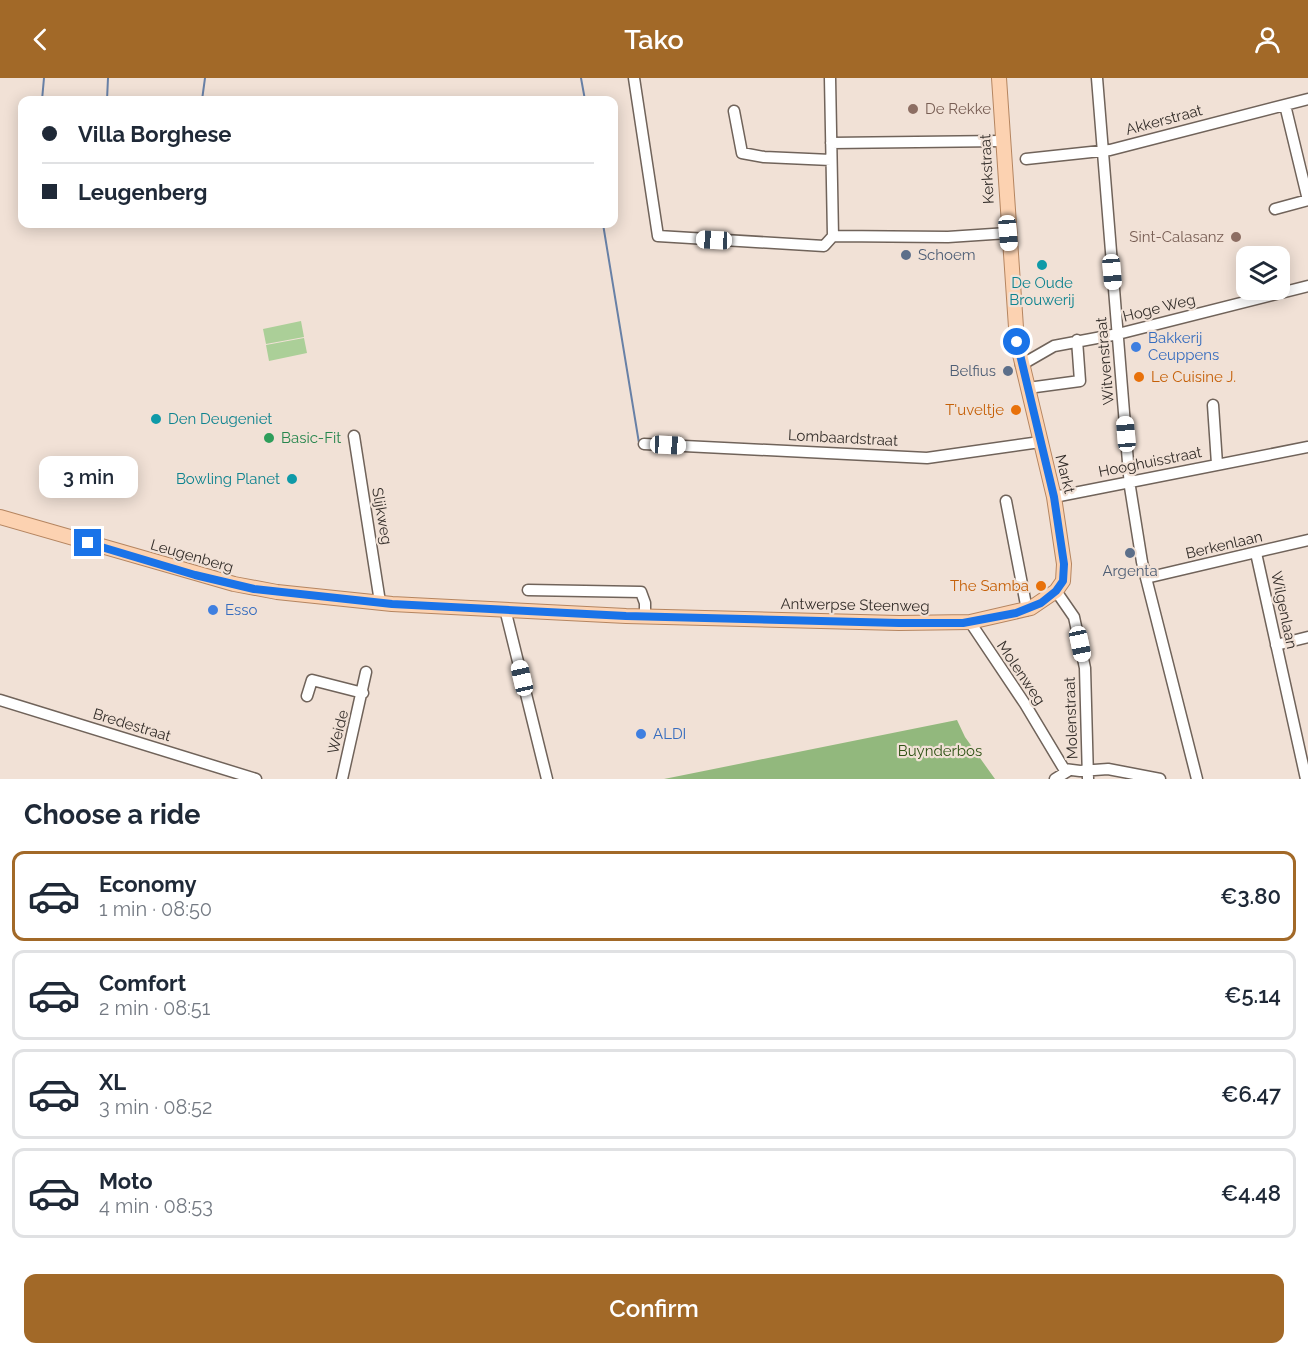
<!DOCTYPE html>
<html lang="en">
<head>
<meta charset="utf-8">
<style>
  :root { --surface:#fff; --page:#f2f2f3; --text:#1f2937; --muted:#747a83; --line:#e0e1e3; --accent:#a26928 }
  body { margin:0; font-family:Raleway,sans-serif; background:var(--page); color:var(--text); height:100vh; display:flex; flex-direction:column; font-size:22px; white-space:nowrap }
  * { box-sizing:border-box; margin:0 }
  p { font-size:20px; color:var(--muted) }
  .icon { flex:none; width:33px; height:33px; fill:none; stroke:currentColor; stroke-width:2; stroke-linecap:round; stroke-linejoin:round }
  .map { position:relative; height:701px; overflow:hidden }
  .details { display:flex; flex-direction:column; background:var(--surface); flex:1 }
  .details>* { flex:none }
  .hud { position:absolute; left:18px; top:18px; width:600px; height:132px; border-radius:12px; box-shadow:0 3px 15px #0003; display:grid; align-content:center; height:132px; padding:0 24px; background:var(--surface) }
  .fabs { position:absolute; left:1236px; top:168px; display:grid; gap:12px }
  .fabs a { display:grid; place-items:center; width:54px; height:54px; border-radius:12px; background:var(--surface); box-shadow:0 3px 15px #0003; font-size:30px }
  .end { position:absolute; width:27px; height:27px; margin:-14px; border:8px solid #1a73e8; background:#fff; box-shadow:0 0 0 3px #fff }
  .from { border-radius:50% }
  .bubble { position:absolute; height:42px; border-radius:12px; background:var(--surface); box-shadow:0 3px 15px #0003; font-size:20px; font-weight:600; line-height:42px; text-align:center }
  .car { position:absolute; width:18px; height:36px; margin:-18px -9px; border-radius:8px; box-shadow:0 0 4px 2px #0007; background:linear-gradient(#fff 24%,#345 0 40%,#fff 0 76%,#345 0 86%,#fff 0) }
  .hud b { display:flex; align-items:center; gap:21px; height:57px; font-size:22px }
  .hud b+b { border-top:2px solid var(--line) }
  .hud i { width:15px; height:15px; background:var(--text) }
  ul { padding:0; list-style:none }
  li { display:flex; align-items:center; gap:18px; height:90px; margin:0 12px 9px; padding:0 12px; border:3px solid var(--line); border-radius:12px }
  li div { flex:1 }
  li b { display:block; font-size:22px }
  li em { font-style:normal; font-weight:600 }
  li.current { border-color:var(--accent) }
  li>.icon { width:54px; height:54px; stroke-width:1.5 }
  h2 { padding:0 24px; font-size:27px; line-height:72px }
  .cta { display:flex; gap:12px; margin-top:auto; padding:12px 24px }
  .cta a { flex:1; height:69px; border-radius:12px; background:var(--accent); color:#fff; font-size:24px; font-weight:600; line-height:69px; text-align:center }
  header { display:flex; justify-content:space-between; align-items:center; height:78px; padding:0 24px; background:var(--accent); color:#fff; font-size:27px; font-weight:600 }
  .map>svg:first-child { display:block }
  .green { fill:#abcf98 }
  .forest { fill:#92b87d }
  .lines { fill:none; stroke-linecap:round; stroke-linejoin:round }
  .stream { stroke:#6880a6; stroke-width:2 }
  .minor-casing { stroke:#70635a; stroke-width:13 }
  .major-casing { stroke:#b58560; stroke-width:16 }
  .minor { stroke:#fff; stroke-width:10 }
  .major { stroke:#fcd2b1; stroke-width:14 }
  .route { stroke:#1a73e8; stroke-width:8 }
  .education-dot { fill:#8d6e63; stroke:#f1e1d6; stroke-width:2 }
  .service-dot { fill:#5c6f8a; stroke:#f1e1d6; stroke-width:2 }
  .culture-dot { fill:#0f9aa8; stroke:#f1e1d6; stroke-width:2 }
  .shop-dot { fill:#3f7fe0; stroke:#f1e1d6; stroke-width:2 }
  .food-dot { fill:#e8710a; stroke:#f1e1d6; stroke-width:2 }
  .leisure-dot { fill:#2e9e5b; stroke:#f1e1d6; stroke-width:2 }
  .labels { text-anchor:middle; stroke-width:4.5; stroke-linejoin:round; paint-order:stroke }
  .education-label { font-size:15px; fill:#785e54; stroke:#f1e1d6; text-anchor:start }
  .street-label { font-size:15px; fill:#342e2a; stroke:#f1e1d6 }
  .service-label { font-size:15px; fill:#4e5e75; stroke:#f1e1d6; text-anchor:start }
  .culture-label { font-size:15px; fill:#0d838f; stroke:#f1e1d6 }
  .shop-label { font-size:15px; fill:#366cbe; stroke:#f1e1d6; text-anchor:start }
  .food-label { font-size:15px; fill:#c56008; stroke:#f1e1d6; text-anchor:end }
  .leisure-label { font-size:15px; fill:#27864d; stroke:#f1e1d6; text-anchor:start }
  .park-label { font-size:15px; fill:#305316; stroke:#f1e1d6 }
</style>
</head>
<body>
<header><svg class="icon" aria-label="back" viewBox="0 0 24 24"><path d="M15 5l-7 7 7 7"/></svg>Tako<svg class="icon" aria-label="person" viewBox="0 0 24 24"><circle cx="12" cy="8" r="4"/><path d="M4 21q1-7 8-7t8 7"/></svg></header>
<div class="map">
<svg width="1308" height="701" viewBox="0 0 1308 701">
  <rect width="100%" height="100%" fill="#f1e1d6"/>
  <path class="green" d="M301,243l3,16 -38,7 -3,-15z
    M304,260l3,15 -38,8 -3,-16z"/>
  <path class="forest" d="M957,642l8,17 30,42h-331z"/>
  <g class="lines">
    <path class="stream" d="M581,0l4,22
      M42,22l2,-22
      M107,22l1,-22
      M202,22l3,-22
      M603,146l36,219"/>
    <defs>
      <path id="minor" d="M634,0l24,158 166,10 9,-10
        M830,0l3,158
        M1097,0l33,409 12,75 55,217
        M1285,27l23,95
        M734,33l8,42 22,4 67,3
        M831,65l171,-2
        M1026,81l84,-9 198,-51
        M1275,131l33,-9
        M833,158l115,1 60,-4
        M1021,287l33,-19 64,-12 190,-48
        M1028,310l52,-7 -3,-41
        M1213,327l4,59
        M354,358l26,166
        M644,366l283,14 113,-16
        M1054,419l254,-50
        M1006,423l21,109
        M1256,475l50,226
        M1146,500l162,-38
        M528,512l113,2 4,11v13
        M1056,513l18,26 11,51 3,111
        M505,531l42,170
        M970,544l55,82 39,65 16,2 28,-2 52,10
        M1276,567l32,-8
        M307,618l5,-16 51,13
        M0,622l256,79
        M342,701l24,-107
        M1055,701l13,-8"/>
      <path id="major" d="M0,439l234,67 43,8 115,12 234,12 273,7 71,-1 61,-14 25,-17 7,-10 1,-17 -10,-67 -37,-155 -18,-264"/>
    </defs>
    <use href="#minor" class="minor-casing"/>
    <use href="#major" class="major-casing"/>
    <use href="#minor" class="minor"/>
    <use href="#major" class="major"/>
  </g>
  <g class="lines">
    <path class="route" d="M88,465l107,32 59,14 138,15 234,12 273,7h64l53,-10 25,-10 15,-12 7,-10 1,-17 -10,-67 -37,-155"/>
  </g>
  <g class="education-dot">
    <circle cx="913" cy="31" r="6"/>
    <circle cx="1236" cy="159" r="6"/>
  </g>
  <g class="service-dot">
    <circle cx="906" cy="177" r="6"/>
    <circle cx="1008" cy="293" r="6"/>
    <circle cx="1130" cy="475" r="6"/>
  </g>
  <g class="culture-dot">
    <circle cx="1042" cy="187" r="6"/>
    <circle cx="156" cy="341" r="6"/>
    <circle cx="292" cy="401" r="6"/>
  </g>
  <g class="shop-dot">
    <circle cx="1136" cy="269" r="6"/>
    <circle cx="213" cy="532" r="6"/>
    <circle cx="641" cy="656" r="6"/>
  </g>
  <g class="food-dot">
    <circle cx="1139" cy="299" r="6"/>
    <circle cx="1016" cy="332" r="6"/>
    <circle cx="1041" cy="508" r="6"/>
  </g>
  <circle class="leisure-dot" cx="269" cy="360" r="6"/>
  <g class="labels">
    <g class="education-label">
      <text x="925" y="36">De Rekke</text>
      <text x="1224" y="164" text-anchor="end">Sint-Calasanz</text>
    </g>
    <g class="street-label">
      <text transform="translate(1164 42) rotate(-15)" y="5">Akkerstraat</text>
      <text transform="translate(987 91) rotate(-93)" y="5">Kerkstraat</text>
      <text transform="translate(1159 230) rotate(-14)" y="5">Hoge Weg</text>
      <text transform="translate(1105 283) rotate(-95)" y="5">Witvenstraat</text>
      <text transform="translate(843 360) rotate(3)" y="5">Lombaardstraat</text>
      <text transform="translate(1150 384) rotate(-11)" y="5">Hooghuisstraat</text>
      <text transform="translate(1065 396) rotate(76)" y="5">Markt</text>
      <text transform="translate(382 438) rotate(80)" y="5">Slijkweg</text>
      <text transform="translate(1224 467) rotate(-13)" y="5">Berkenlaan</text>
      <text transform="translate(192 478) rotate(16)" y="5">Leugenberg</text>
      <text transform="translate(855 527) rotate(1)" y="5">Antwerpse Steenweg</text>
      <text transform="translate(1284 532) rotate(78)" y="5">Wilgenlaan</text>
      <text transform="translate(1021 595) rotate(56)" y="5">Molenweg</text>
      <text transform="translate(1071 640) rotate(-92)" y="5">Molenstraat</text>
      <text transform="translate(132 647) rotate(17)" y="5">Bredestraat</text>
      <text transform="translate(338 654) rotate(-76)" y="5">Weide</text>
    </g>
    <g class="service-label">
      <text x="918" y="182">Schoem</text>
      <text x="996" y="298" text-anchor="end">Belfius</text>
      <text x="1130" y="498" text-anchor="middle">Argenta</text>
    </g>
    <g class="culture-label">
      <text x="1042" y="210">De Oude<tspan x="1042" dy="17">Brouwerij</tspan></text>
      <text x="168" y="346" text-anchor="start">Den Deugeniet</text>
      <text x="280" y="406" text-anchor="end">Bowling Planet</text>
    </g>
    <g class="shop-label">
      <text x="1148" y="265">Bakkerij<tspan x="1148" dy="17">Ceuppens</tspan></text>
      <text x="225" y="537">Esso</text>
      <text x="653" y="661">ALDI</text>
    </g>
    <g class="food-label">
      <text x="1151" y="304" text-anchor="start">Le Cuisine J.</text>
      <text x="1004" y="337">T'uveltje</text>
      <text x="1029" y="513">The Samba</text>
    </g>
    <g class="leisure-label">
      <text x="281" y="365">Basic-Fit</text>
    </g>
    <g class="park-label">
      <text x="940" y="678">Buynderbos</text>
    </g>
  </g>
</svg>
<div class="fabs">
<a><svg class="icon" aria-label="layers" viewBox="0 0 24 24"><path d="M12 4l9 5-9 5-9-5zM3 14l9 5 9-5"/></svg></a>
</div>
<i class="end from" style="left:1017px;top:264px"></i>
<i class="end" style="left:88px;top:465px"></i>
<div class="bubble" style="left:39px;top:378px;width:99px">3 min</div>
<i class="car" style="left:1008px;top:155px;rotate:175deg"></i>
<i class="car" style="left:714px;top:162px;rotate:273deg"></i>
<i class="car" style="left:1112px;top:194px;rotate:175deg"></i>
<i class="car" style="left:1126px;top:356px;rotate:355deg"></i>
<i class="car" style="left:668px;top:367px;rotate:93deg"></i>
<i class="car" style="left:1080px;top:566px;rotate:168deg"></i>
<i class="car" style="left:522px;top:600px;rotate:347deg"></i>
<div class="hud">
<b><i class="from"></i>Villa Borghese</b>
<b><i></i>Leugenberg</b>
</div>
</div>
<section class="details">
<h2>Choose a ride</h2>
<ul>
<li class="current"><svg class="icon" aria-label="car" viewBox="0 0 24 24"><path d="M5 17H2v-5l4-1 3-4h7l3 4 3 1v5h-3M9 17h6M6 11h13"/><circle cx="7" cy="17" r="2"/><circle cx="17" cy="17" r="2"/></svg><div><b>Economy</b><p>1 min · 08:50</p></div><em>€3.80</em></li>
<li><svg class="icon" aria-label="car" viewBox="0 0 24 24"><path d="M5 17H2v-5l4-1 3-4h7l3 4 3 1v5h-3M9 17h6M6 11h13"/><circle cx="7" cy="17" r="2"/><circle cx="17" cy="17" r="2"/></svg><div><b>Comfort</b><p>2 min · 08:51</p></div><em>€5.14</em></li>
<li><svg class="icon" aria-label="car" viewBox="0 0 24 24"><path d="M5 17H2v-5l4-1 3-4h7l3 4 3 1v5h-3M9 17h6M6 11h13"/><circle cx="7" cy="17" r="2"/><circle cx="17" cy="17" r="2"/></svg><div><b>XL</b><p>3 min · 08:52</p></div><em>€6.47</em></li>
<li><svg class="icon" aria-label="car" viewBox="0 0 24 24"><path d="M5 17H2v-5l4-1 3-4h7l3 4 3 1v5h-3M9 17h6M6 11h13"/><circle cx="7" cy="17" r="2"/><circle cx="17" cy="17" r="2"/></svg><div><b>Moto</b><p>4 min · 08:53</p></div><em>€4.48</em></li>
</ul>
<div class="cta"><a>Confirm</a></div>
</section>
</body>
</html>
